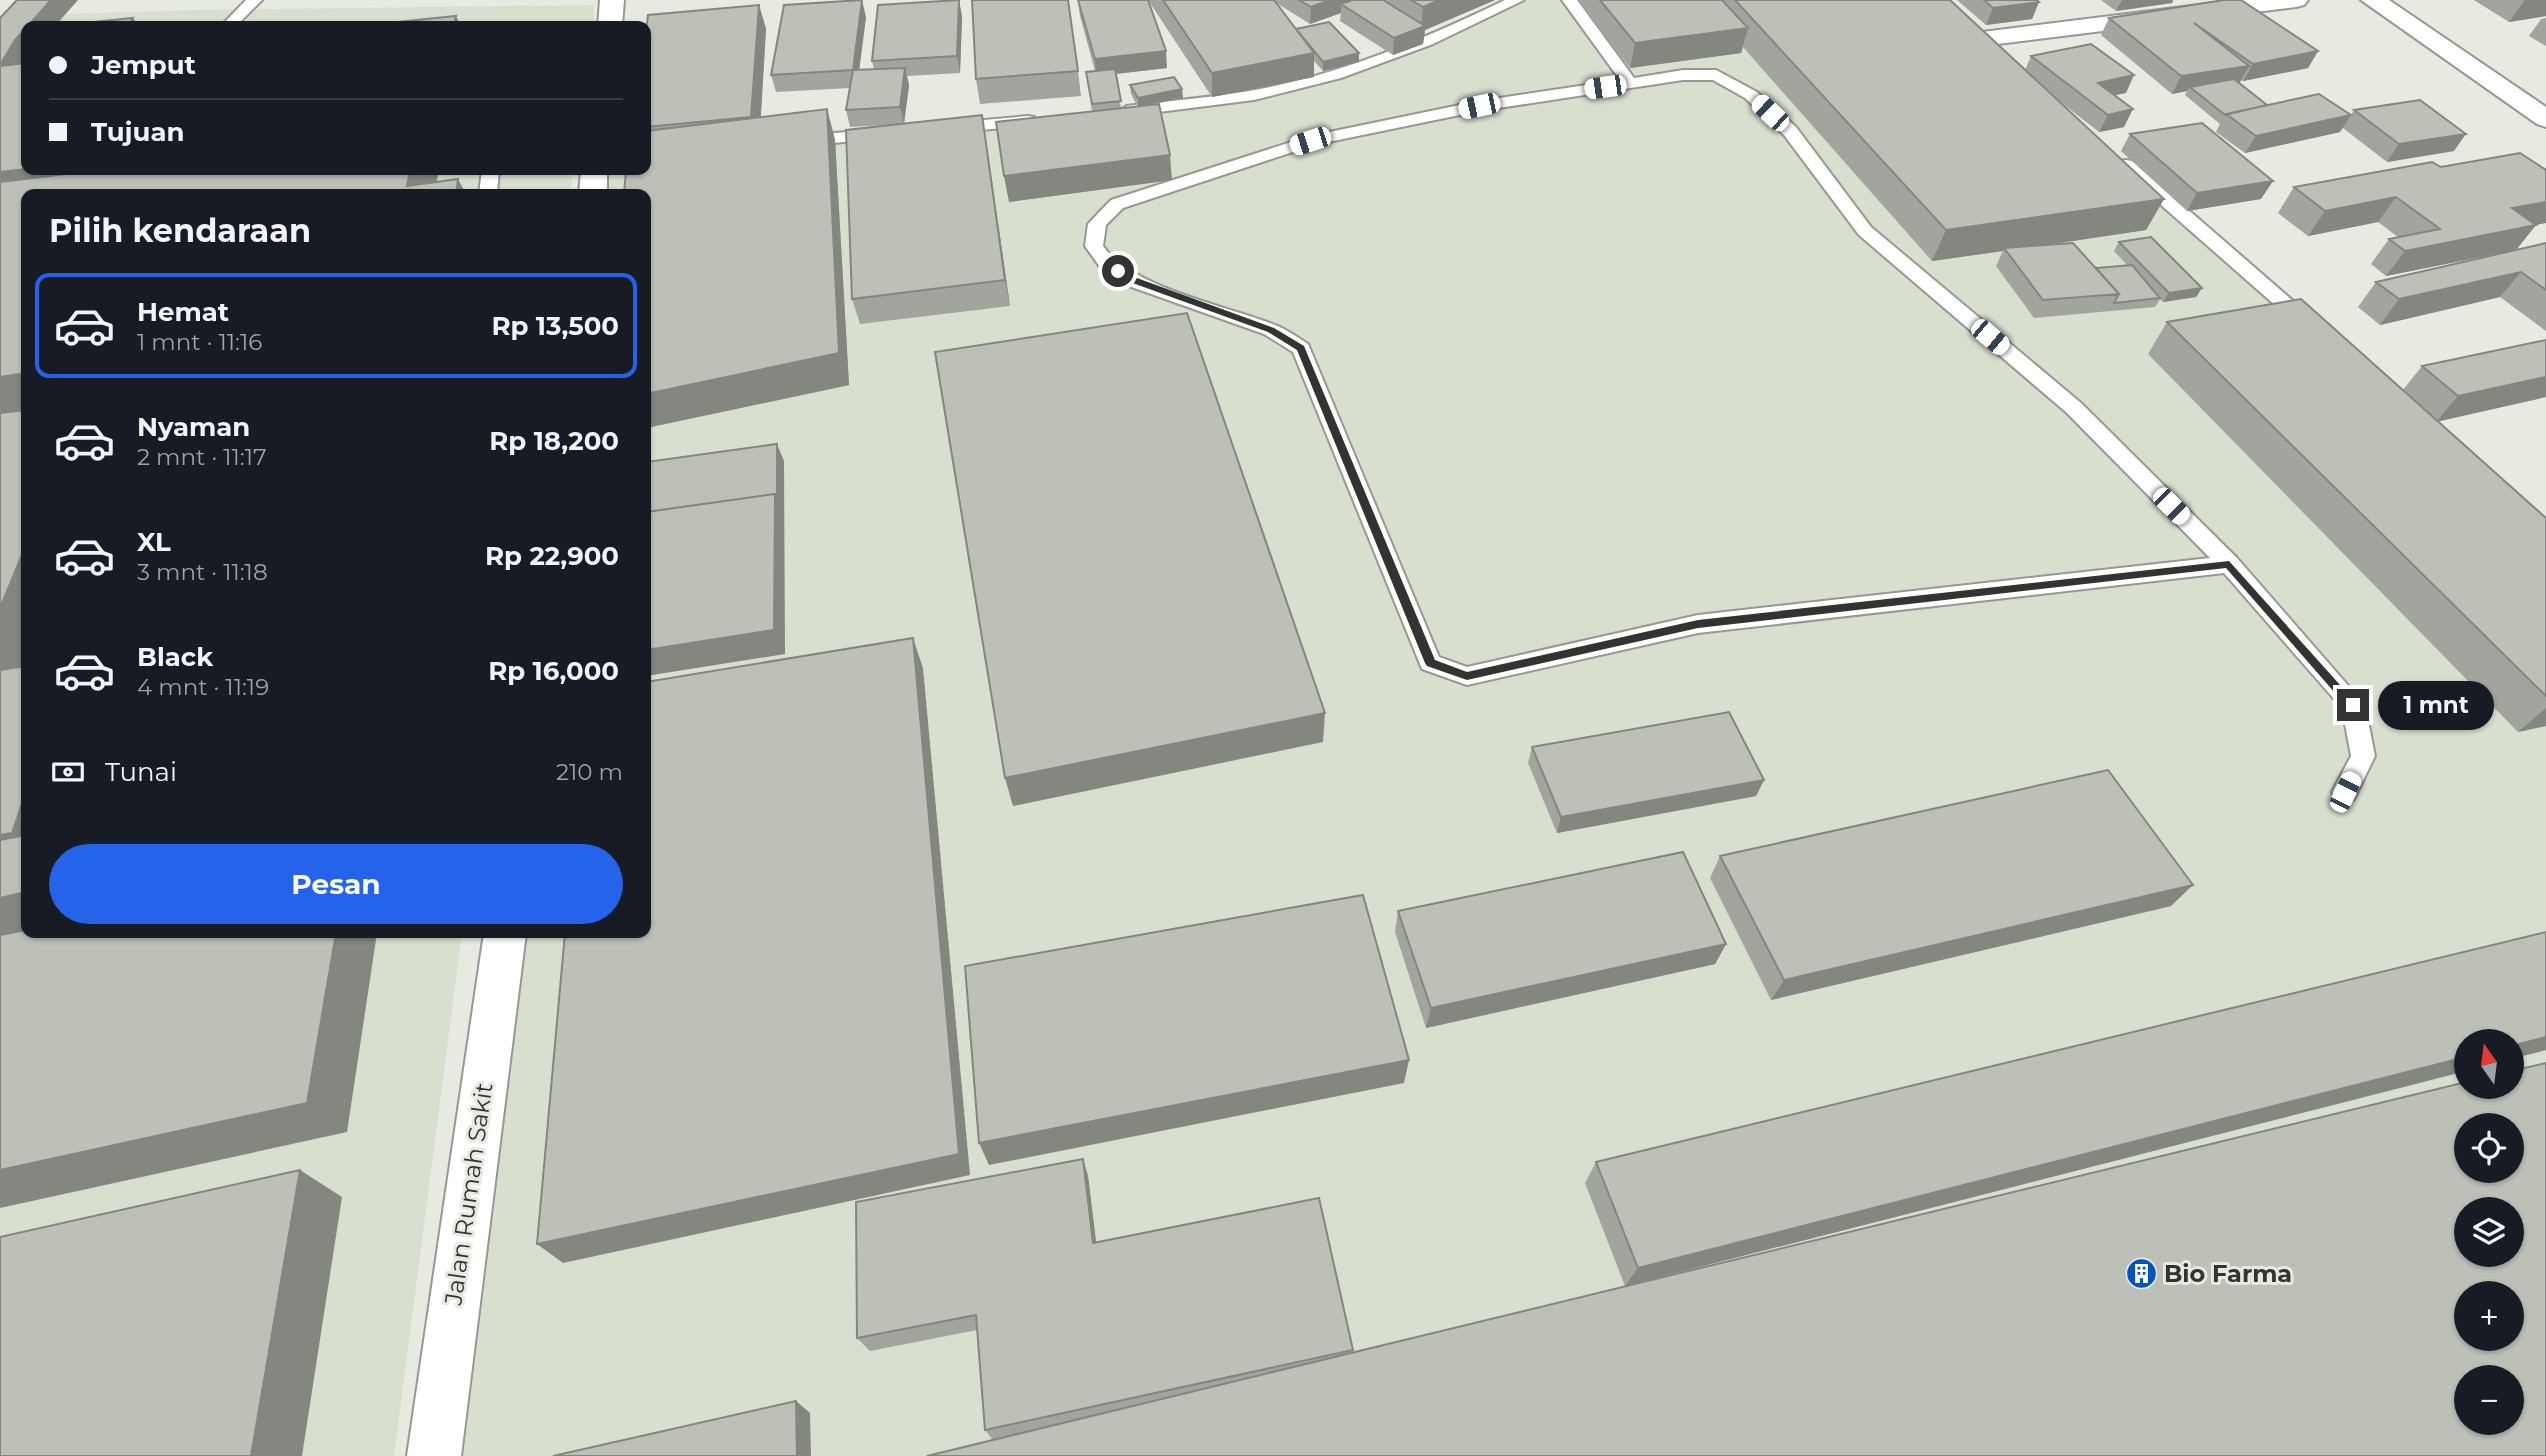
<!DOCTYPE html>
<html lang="id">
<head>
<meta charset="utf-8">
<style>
  :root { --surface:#171b24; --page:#20242c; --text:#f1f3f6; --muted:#9ea1a6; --line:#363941; --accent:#2563eb }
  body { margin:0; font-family:Montserrat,sans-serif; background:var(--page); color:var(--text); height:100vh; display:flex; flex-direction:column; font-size:26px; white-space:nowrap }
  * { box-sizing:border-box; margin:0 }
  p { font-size:23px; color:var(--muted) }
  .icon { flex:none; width:38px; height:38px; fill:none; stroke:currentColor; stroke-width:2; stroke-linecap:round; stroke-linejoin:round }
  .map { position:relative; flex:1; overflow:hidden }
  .drawer { position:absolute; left:21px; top:189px; width:630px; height:749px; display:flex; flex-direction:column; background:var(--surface); border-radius:14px; box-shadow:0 2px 5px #0004 }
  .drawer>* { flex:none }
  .guide { position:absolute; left:21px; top:21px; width:630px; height:154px; border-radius:14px; box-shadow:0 2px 5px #0004; display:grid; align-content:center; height:154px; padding:0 28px; background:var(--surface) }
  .needle { width:46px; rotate:346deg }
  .tools { position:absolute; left:2454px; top:1029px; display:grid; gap:14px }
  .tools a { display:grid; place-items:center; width:70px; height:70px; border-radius:50%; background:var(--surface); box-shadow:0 2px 5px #0004; font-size:35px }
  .end { position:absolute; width:32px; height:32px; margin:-16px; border:9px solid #323431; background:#fff; box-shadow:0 0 0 4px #fff }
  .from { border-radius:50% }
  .bubble { position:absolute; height:49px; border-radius:24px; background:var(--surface); box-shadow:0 2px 5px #0004; font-size:23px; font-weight:700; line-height:49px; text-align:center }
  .car { position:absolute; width:21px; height:42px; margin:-21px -10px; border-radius:9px; box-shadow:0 0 5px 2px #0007; background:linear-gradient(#fff 24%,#345 0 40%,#fff 0 76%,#345 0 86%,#fff 0) }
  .guide b { display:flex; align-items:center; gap:24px; height:66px; font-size:26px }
  .guide b+b { border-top:2px solid var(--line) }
  .guide i { width:18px; height:18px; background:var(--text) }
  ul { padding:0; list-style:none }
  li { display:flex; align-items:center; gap:21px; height:105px; margin:0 14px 10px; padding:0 14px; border:4px solid transparent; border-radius:14px }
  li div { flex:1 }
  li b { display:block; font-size:26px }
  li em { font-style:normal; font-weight:700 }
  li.on { border-color:var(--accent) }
  li>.icon { width:63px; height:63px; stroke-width:1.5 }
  h2 { padding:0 28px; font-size:32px; line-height:84px }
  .pay { display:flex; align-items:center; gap:18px; height:77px; padding:0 28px; font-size:26px }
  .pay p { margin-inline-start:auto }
  .button { display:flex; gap:14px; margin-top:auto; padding:14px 28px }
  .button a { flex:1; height:80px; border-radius:42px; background:var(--accent); color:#fff; font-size:28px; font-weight:700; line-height:80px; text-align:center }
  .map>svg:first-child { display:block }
  .built { fill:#d8dfcf; fill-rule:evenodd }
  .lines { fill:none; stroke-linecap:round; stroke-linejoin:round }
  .service-casing { stroke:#969991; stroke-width:4 }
  .minor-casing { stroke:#969991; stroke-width:4 }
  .primary-casing { stroke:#969991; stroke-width:4 }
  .service { fill:#fff; fill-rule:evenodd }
  .minor { fill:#fff; fill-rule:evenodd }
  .primary { fill:#fff; fill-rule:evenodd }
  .wall { fill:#a2a59d }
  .shaded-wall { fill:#848680 }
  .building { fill:#bcc0b7; stroke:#848680; stroke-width:2; fill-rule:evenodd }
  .route { fill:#323431 }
  .labels { text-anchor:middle; stroke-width:6; stroke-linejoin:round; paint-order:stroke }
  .near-street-label { font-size:24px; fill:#323431; stroke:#e6eae1 }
  .near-poi-label { font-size:24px; font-weight:bold; fill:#323431; stroke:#e6eae1; text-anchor:start }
</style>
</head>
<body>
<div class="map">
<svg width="2546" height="1456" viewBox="0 0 2546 1456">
  <rect width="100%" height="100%" fill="#e6eae1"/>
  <path class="built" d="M1507,0h441l598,554v902h-2096l56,-523h140v-739h-61l3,-24h58v-15l592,-56 115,-36zM2466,1041h45v46h-45zM2466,1125h45v46h-45zM2466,1209h45v46h-45zM2466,1293h45v46h-45zM2466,1377h45v46h-45z
    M594,5l-1,21h-567v144h548l-4,24h-544v739h436l-68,523h-394v-1440l201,-6z"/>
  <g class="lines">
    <defs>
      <path id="service" d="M246,0h16l-26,26h-15z
        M1505,0h19l-91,44 -92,34 -87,22 -127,16 -8,-5 8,-5c48,-6 96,-9 143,-19 82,-17 160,-51 235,-87z
        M1562,0h15l57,78 49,-8h33l41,22 39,35 75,100 210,176 156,155 128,147 10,51 -21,43 -9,3 -9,-3 -4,-7 19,-36 -9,-48 -118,-135 -526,60 -231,52 -45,-16 -129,-317 -29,-18 -141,-50 -23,-17 -15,-21 3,-22 23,-24 199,-64 169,-35 141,-21zM1683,80h30l32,18 39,37 75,100 208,178 143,145 -512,57 -231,52 -28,-10 -131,-313c-11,-7 -22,-15 -33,-19 -50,-20 -141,-36 -172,-79l3,-21 17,-17 191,-63 165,-34z
        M1028,116l6,1 2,4 -2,4 -84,8 -8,-5 8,-5z
        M878,129l8,5 -2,4 -81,8 -8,-5 8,-5z
        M2126,160l6,1 182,158 3,4 -3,4h-14l-180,-158 -3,-4 3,-4z
        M482,170h17l-2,24h-18z"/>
      <path id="minor" d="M600,0h24l-2,26h-24z
        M2239,0h69l-4,5 -8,2 -314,39 -9,-2 -3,-5 3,-5 9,-2z
        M581,170h26v24h-28z
        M484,933h42l-65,523h-54z"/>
      <path id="primary" d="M2361,0h28l157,107v20l-9,-3z"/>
    </defs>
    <use href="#service" class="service-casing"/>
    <use href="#minor" class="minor-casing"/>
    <use href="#primary" class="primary-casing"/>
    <use href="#service" class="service"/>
    <use href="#minor" class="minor"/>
    <use href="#primary" class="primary"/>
  </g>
  <path class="wall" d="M959,0l3,17 -2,56 -53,3 2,9 -5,38 78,-8 28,191 -150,18 -8,-25 34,-174 -36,2 -4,-17 4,-22 -74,4 -5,-17 95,-58 -7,53 15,-1 -2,-8z
    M1078,0l89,68 -51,6 5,34 17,-1 -7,-13 -1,-9 53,13 -39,8 28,74 -163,22 83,-91 -6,-39 9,-1 -15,-55z
    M1148,0h347l-70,30 -2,14 -30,11 -53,-34 1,-8 -31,11 -35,-22 21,27 63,24v9l-36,9 -9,-10v16l-102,20z
    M1577,0h373l75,70 6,-14 95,37 -12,2 10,32 -25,5 -41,-32 106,99 -18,31 -100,15 50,23 31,-3 -13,-14 5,-9 83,46 -6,9 -33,5 -3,-3 -5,8 -121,11 -38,-52 7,-15 -71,10 -189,-214 -2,6 -111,15z
    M1957,0h80l2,2 -7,17 -46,6z
    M2101,0h72l-1,3 -56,8z
    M2224,0l94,51 -10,17 -65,13 -2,-1 -2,3 28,22 84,10 3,-5 100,41 -67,11 -44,-34 -3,4 -95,21 -29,-21 4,-8 -35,-29 2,-4 -15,3 -71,-59 8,-17z
    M2474,0h72v16l-37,6z
    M759,5l7,24 -5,88 66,-8 8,31 14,245 -203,43v-397z
    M2546,18v28l-17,-10 12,-17z
    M1078,71l3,25 -101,8 -4,-25z
    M2130,134l131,65 -74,12 -66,-60z
    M2432,162l104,63 -20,25 30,-7v88l-46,-34 -120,28 -22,-18 18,-25 138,-32 -128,26 -15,-12 18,-25 9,-2 -20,-15 -70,14 -30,-23 16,-26z
    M2167,322l236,68 19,-24 124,-26v57l-108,24 108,97v208l-28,6 -370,-378z
    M1532,747l232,33 -8,16 -199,37 -29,-70z
    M1720,856l451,50 -400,94 -61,-122z
    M1398,911l328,33 -11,20 -289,64 -31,-96z
    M2546,932v118l-35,9 -45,-18v30l-841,215 -40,-103 11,-21z
    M1083,1159l5,17 8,66 257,108 -1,3 -359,87 -8,-10 -8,-100 -107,21 -13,-13z"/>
  <path class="shaded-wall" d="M51,0h27l-23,26h-27z
    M862,0l4,17 -9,70 -4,-17z
    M959,0l3,17 -2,56 -3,-17z
    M1330,0h25l-14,4v9l-31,11 1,-17z
    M1440,0h55l-70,30 -2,14 -30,11 1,-17 27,-10 2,-21z
    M2122,0h51l-1,3 -56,8z
    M2525,0h21v16l-37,6z
    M2039,2l-7,17 -46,6 7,-17z
    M759,5l7,24 -7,113 -8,-25z
    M456,16l5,10h-7z
    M133,18l6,8h-10z
    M26,28v32l-26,44v-39l15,-25z
    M1748,28l-7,25 -111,15 5,-25z
    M1166,51l1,17 -71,8 -1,-17z
    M2318,51l-10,17 -65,13 10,-17z
    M1314,53v24l-102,20v-24z
    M1359,53v9l-36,9v-9z
    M2249,66l-10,18 -49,3 -3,4 -15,3 9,-18z
    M905,68l4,17 -5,39 -4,-17z
    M2134,75l-8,18 -36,7 8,-17z
    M1182,89l1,9 -45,9v-9z
    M827,109l8,31 14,245 -203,43v-34z
    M2133,109l-9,18 -25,5 9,-17z
    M982,115l4,25 24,166 -5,-26z
    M2351,115l-11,17 -95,21 11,-17z
    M2466,134l-12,17 -67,11 12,-18z
    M1170,155l2,25 -163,22 -5,-26z
    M0,169l26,1h349l-375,46z
    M410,170h29l-5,24 -27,-8z
    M458,179l8,15h-10z
    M2273,181l-12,18 -74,12 10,-18z
    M2396,197l-18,25 -70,14 17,-25z
    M2164,199l-18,31 -140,21 -2,-3 -1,3 -71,10 14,-31z
    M2546,202v21l-10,2 -20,25 -130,26 19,-25 107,-43z
    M2521,272l-21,25 -120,28 19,-26z
    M2202,288l-6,9 -33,5 6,-9z
    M26,373v46l-26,4v-46z
    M2546,377v20l-110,25 22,-26z
    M777,444l7,17 1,193 -139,22v-137z
    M26,545v141l-26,13v-91z
    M913,638l10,30 47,507 -407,88 -26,-19z
    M2546,708v18l-28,6z
    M1325,713l-2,29 -310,64 -8,-28z
    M1764,780l-8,16 -199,37 4,-16z
    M26,792v81l-26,5v-43z
    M2193,885l-22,21 -400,94 13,-20z
    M26,892v41l-26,8v-43z
    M336,933h41l-30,199 -347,76v-38z
    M1726,944l-11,20 -289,64 5,-20z
    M2546,1037v13l-35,9v-13z
    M2466,1057v14l-841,215 13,-18z
    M1409,1060l-5,23 -415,82 -10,-22z
    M1083,1159l5,17 10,82 -5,-15z
    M300,1170l42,27 -40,259h-51z
    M796,1401l14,12 1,43h-14z"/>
  <path class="building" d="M17,0h34l-23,26h-2v2l-11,12 -15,25v-47z
    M862,0l-9,70 -82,5 13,-70z
    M959,0l-2,56 -85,5 6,-56z
    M972,0h96l10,71 -102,8z
    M1078,0h70l18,51 -71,8z
    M1163,0h111l40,53 -102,20z
    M1299,0h31l-19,7z
    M1352,0h31l42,26 -31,12 -53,-34z
    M1411,0h29l-17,7z
    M1600,0h122l26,28 -113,15z
    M1735,0h215l214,199 -218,31z
    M1984,0h53l2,2 -46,6z
    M2224,0h17l77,51 -65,13 -59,-41 55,43 -68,10 -72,-58z
    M759,5l-8,112 -105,10v-96l2,-16z
    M456,16l-2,10h-95z
    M133,18l-4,8h-75z
    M1329,22l30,31 -36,9 -27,-33z
    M2091,44l43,31 -36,8 35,26 -25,6 -77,-59z
    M26,63v106l-26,3v-106z
    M905,68l-5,39 -54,3 7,-40z
    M1115,69l6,32 -29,3 -6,-32z
    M1174,77l8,12 -44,9 -8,-13z
    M2234,79l33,26 -42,10 -35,-28z
    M2319,94l32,21 -95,21 -30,-22z
    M2420,100l46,34 -67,10 -45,-34z
    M1159,104l11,51 -166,21 -8,-54z
    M827,109l12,244 -193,41v-200h-22l2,-24h20v-39z
    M982,115l23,165 -153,19 -6,-169z
    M2202,123l71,58 -76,12 -67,-59z
    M2520,153l26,17v32l-34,6 24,17 -131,26 -16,-12 51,-10 -44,-32 -71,14 -31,-24 138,-25 9,5z
    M100,170h310l-3,16 51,-7 -2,15h-430v179l-26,4v-195z
    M2151,237l51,51 -33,5 -50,-51z
    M2073,243l46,51 -76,6 -39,-52z
    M2546,243v47l-25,-18 -122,27 -23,-17z
    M2132,265l28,33 -46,5 5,-9 -23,-26z
    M2301,299l245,219v178l-379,-374z
    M1187,313l138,400 -320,65 -70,-426z
    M2546,340v37l-88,19 -36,-30z
    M26,410v135l-26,63v-195z
    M777,444v57l-2,-7 -129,18v-50z
    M775,494l-1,136 -128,20v-138z
    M913,638l46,516 -422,90 28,-311h81v-251z
    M26,666v126l-14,41 -12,2v-165z
    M1729,712l35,68 -203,37 -29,-70z
    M2108,770l85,115 -409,95 -64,-124z
    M26,835v57l-26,6v-58z
    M1683,852l43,92 -295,64 -33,-97z
    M1363,895l46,165 -430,83 -14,-177z
    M26,930v3h310l-29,170 -307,67v-235z
    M2546,932v105l-35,9v-5h-45v16l-828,211 -42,-106z
    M2546,1063v393h-1619l1539,-374v5h45v-16zM2466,1125h45v46h-45zM2466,1209h45v46h-45zM2466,1293h45v46h-45zM2466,1377h45v46h-45z
    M1083,1159l10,84 226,-45 34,152 -368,80 -9,-115 -119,23 -1,-136z
    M300,1170l-49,286h-251v-219z
    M796,1401l1,55h-244z"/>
  <path class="route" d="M1115,270l159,58 30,18 131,314 32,12 231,-52 531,-59 129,144 -1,4h-8l-123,-141 -528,60 -231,52 -40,-14 -2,-3 -128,-313 -29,-18 -141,-51 -12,-8z"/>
  <defs>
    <symbol id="building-disc" viewBox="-11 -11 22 22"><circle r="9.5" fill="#0553bd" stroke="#e6eae1"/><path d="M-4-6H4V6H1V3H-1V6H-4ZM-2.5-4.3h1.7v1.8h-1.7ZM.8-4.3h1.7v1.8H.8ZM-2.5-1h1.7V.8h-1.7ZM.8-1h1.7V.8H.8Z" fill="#fff"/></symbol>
  </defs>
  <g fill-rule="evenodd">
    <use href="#building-disc" x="2124" y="1256" width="35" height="35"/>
  </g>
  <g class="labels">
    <g class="near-street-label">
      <text transform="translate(469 1194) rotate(-82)" y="8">Jalan Rumah Sakit</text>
    </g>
    <g class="near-poi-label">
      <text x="2164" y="1282">Bio Farma</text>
    </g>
  </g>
</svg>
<div class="tools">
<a><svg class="needle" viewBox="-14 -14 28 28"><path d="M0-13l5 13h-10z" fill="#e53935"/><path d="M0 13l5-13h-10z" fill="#9ea1a6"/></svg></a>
<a><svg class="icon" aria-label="locate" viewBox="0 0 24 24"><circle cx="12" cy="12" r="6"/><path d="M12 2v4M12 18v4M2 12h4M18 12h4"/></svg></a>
<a><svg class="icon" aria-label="layers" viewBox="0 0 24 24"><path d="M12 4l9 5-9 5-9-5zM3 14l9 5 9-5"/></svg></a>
<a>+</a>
<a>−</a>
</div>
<i class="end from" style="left:1118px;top:271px"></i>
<i class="end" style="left:2353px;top:705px"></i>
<div class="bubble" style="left:2378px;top:681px;width:116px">1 mnt</div>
<i class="car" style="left:1605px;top:87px;rotate:262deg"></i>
<i class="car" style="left:1479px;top:106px;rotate:258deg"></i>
<i class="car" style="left:1770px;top:113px;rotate:313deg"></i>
<i class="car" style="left:1310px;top:141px;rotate:252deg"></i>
<i class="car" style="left:1990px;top:337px;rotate:130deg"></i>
<i class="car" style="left:2171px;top:506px;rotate:135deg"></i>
<i class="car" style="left:2345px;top:792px;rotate:26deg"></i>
<div class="guide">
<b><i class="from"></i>Jemput</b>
<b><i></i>Tujuan</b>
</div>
<section class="drawer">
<h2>Pilih kendaraan</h2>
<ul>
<li class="on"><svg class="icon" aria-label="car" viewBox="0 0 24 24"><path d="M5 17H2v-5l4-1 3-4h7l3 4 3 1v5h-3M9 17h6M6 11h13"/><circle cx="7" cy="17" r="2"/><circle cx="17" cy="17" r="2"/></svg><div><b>Hemat</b><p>1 mnt · 11:16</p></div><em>Rp 13,500</em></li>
<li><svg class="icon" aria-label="car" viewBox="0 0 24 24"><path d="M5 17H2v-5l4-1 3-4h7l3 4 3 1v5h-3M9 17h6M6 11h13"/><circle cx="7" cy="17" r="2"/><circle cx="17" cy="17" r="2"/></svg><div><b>Nyaman</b><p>2 mnt · 11:17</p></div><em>Rp 18,200</em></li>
<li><svg class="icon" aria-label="car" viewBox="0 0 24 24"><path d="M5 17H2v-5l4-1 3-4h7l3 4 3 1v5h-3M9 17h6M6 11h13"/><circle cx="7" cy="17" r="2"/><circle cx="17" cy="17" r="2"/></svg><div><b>XL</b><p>3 mnt · 11:18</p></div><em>Rp 22,900</em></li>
<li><svg class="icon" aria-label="car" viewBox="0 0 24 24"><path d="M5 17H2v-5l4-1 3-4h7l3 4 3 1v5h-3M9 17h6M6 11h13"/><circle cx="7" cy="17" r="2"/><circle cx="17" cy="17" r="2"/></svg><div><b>Black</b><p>4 mnt · 11:19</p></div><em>Rp 16,000</em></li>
</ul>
<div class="pay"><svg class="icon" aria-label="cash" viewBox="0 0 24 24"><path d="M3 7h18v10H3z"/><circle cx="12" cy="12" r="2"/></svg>Tunai<p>210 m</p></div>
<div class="button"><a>Pesan</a></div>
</section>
</div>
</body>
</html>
